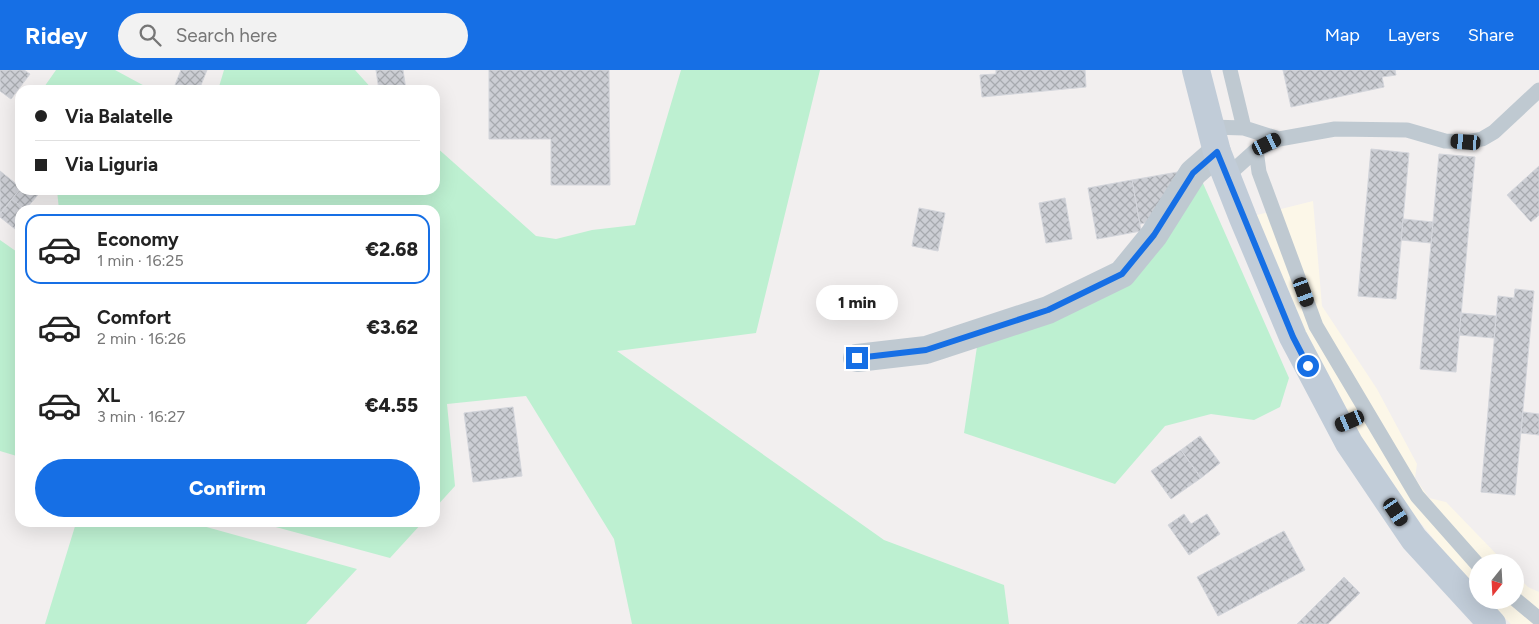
<!DOCTYPE html>
<html lang="en">
<head>
<meta charset="utf-8">
<style>
  :root { --surface:#fff; --page:#f2f2f2; --text:#222; --muted:#767676; --line:#e0e0e0; --accent:#166fe5 }
  body { margin:0; font-family:Figtree,sans-serif; background:var(--page); color:var(--text); height:100vh; display:flex; flex-direction:column; font-size:19px; white-space:nowrap }
  * { box-sizing:border-box; margin:0 }
  p { font-size:16px; color:var(--muted) }
  .icon { flex:none; width:28px; height:28px; fill:none; stroke:currentColor; stroke-width:2; stroke-linecap:round; stroke-linejoin:round }
  .map { position:relative; flex:1; overflow:hidden }
  .side { position:absolute; left:15px; top:135px; width:425px; height:322px; display:flex; flex-direction:column; background:var(--surface); border-radius:15px; box-shadow:0 5px 20px #0002 }
  .side>* { flex:none }
  .hud { position:absolute; left:15px; top:15px; width:425px; height:110px; border-radius:15px; box-shadow:0 5px 20px #0002; display:grid; align-content:center; height:110px; padding:0 20px; background:var(--surface) }
  .needle { width:32px; rotate:198deg }
  .fabs { position:absolute; left:1469px; top:484px; display:grid; gap:10px }
  .fabs a { display:grid; place-items:center; width:55px; height:55px; border-radius:50%; background:var(--surface); box-shadow:0 5px 20px #0002; font-size:25px }
  .end { position:absolute; width:22px; height:22px; margin:-11px; border:6px solid #166fe5; background:#fff; box-shadow:0 0 0 2px #fff }
  .from { border-radius:50% }
  .bubble { position:absolute; height:35px; border-radius:18px; background:var(--surface); box-shadow:0 5px 20px #0002; font-size:16px; font-weight:800; line-height:35px; text-align:center }
  .car { position:absolute; width:15px; height:30px; margin:-15px -8px; border-radius:6px; box-shadow:0 0 4px 1px #0007; background:linear-gradient(#222 24%,#8ab4d8 0 40%,#222 0 76%,#8ab4d8 0 86%,#222 0) }
  .hud b { display:flex; align-items:center; gap:18px; height:48px; font-size:19px }
  .hud b+b { border-top:1px solid var(--line) }
  .hud i { width:12px; height:12px; background:var(--text) }
  ul { padding:9px 0 0; list-style:none }
  li { display:flex; align-items:center; gap:15px; height:70px; margin:0 10px 8px; padding:0 10px; border:2px solid transparent; border-radius:15px }
  li div { flex:1 }
  li b { display:block; font-size:19px }
  li em { font-style:normal; font-weight:800 }
  li.on { border-color:var(--accent) }
  li>.icon { width:45px; height:45px; stroke-width:1.5 }
  .cta { display:flex; gap:10px; margin-top:auto; padding:10px 20px }
  .cta a { flex:1; height:58px; border-radius:30px; background:var(--accent); color:#fff; font-size:20px; font-weight:800; line-height:58px; text-align:center }
  header { display:flex; align-items:center; gap:30px; box-sizing:border-box; height:70px; padding:0 25px; background:var(--accent); color:#fff }
  header strong { font-size:24px }
  nav { display:flex; gap:28px; margin-inline-start:auto; font-size:18px }
  .search { width:350px; height:45px; background:var(--page); display:flex; align-items:center; gap:12px; box-sizing:border-box; padding:0 18px; border-radius:28px; color:var(--muted); font-size:19px }
  .map>svg:first-child { display:block }
  .commercial { fill:#fcf7e8 }
  .grass { fill:#bdf0d1 }
  .building { fill:url(#building-cross-hatch); stroke:#d3d5db }
  .lines { fill:none; stroke-linecap:round; stroke-linejoin:round }
  .service { stroke:#bfc9d1; stroke-width:15 }
  .minor { stroke:#bfc9d1; stroke-width:28 }
  .secondary { stroke:#c1ccd8; stroke-width:28 }
  .route { stroke:#166fe5; stroke-width:6 }
</style>
</head>
<body>
<header>
<strong>Ridey</strong>
<div class="search"><svg class="icon" aria-label="search" viewBox="0 0 24 24"><circle cx="10" cy="10" r="6"/><path d="M15 15l6 6"/></svg>Search here</div>
<nav><a>Map</a><a>Layers</a><a>Share</a></nav>
</header>
<div class="map">
<svg width="1539" height="554" viewBox="0 0 1539 554">
  <defs>
    <pattern id="building-cross-hatch" width="8" height="8" patternUnits="userSpaceOnUse" patternTransform="scale(1.25)"><rect width="8" height="8" fill="#ccced4"/><path d="M0 0l8 8M0 8l8-8" fill="none" stroke="#a7aaaf"/></pattern>
  </defs>
  <rect width="100%" height="100%" fill="#f2efef"/>
  <path class="commercial" d="M1313,131l9,105 55,83 40,75 -2,14 14,20 17,4 58,60h-26l-1,30 -71,-87 -56,-84 -47,-88 -50,-117z
    M1515,504l13,13 11,5v32h-28l-25,-24h29z"/>
  <path class="grass" d="M56,0h59l37,20h-110z
    M224,0h131l18,20h-155z
    M681,0h139l-64,263 -139,18 267,189 120,45 5,39h-377l-18,-85 -88,-143 -79,8 8,82 -20,22v-298h-376l-2,-20h378v-44l101,90 20,3 36,-9 43,-5z
    M1202,111l87,197 -9,29 -26,13 -43,-6 -46,12 -50,58 -151,-51 14,-93 137,-51z
    M0,170l20,14v203l-20,-6z
    M76,453h116l165,46 -51,55h-261z
    M261,453h161l-32,35z"/>
  <path class="building" d="M0,0h24l6,4 -19,25 -11,-8z
    M181,0h26l-8,20h-26z
    M376,0h27l3,20h-27z
    M489,0h120l1,115h-59v-46h-62z
    M996,0h89l1,17 -104,10 -2,-22 16,-1z
    M1283,0h112l1,5 -14,2 2,10 -93,20z
    M1371,79l38,4 -13,146 -38,-3z
    M1439,84l36,3 -19,215 -36,-3z
    M1539,96v49l-8,7 -24,-27z
    M0,101l20,16v2l-20,25z
    M1178,102l-23,49 -15,3 -8,-44z
    M1132,110l9,51 -44,8 -9,-51z
    M20,119v1h22l-17,20 -13,-11z
    M1065,128l7,41 -26,4 -7,-40z
    M12,129l13,11h-5v23l-20,-16v-3z
    M919,138l26,5 -7,38 -26,-5z
    M1403,149l30,3 -2,21 -30,-3z
    M1515,219l19,2 -19,204 -34,-3 17,-196 16,2z
    M1461,243l35,3 -2,22 -35,-3z
    M513,337l9,69 -49,6 -9,-69z
    M1523,342l16,2v21l-18,-2z
    M1200,366l20,27 -19,15 -20,-28z
    M1181,380l20,28 -30,21 -20,-28z
    M1184,444l7,10 16,-10 13,20 -31,21 -21,-30z
    M1284,461l21,39 -87,46 -21,-39z
    M1344,507l16,16 -32,31h-31z"/>
  <g class="lines">
    <path class="service" d="M1230,0l14,58
      M1211,57l33,1 35,11
      M1256,80l3,22 57,154 101,170 61,69
      M1227,106l29,-26 23,-11 56,-10 72,1 38,11 21,1 16,-3 12,-7 45,-42
      M1515,529l24,20"/>
    <path class="minor" d="M857,288l69,-8 122,-40 74,-36 32,-39 39,-62 24,-21"/>
    <path class="secondary" d="M1196,0l21,82 26,66 50,119 56,106 65,96 78,85"/>
  </g>
  <g class="lines">
    <path class="route" d="M857,288l69,-8 122,-40 74,-36 32,-39 39,-62 24,-21 76,185 15,29"/>
  </g>
</svg>
<div class="fabs">
<a><svg class="needle" viewBox="-14 -14 28 28"><path d="M0-13l5 13h-10z" fill="#e53935"/><path d="M0 13l5-13h-10z" fill="#767676"/></svg></a>
</div>
<i class="end from" style="left:1308px;top:296px"></i>
<i class="end" style="left:857px;top:288px"></i>
<div class="bubble" style="left:816px;top:215px;width:82px">1 min</div>
<i class="car" style="left:1466px;top:72px;rotate:275deg"></i>
<i class="car" style="left:1267px;top:74px;rotate:64deg"></i>
<i class="car" style="left:1304px;top:222px;rotate:160deg"></i>
<i class="car" style="left:1350px;top:351px;rotate:247deg"></i>
<i class="car" style="left:1396px;top:442px;rotate:146deg"></i>
<div class="hud">
<b><i class="from"></i>Via Balatelle</b>
<b><i></i>Via Liguria</b>
</div>
<section class="side">
<ul>
<li class="on"><svg class="icon" aria-label="car" viewBox="0 0 24 24"><path d="M5 17H2v-5l4-1 3-4h7l3 4 3 1v5h-3M9 17h6M6 11h13"/><circle cx="7" cy="17" r="2"/><circle cx="17" cy="17" r="2"/></svg><div><b>Economy</b><p>1 min · 16:25</p></div><em>€2.68</em></li>
<li><svg class="icon" aria-label="car" viewBox="0 0 24 24"><path d="M5 17H2v-5l4-1 3-4h7l3 4 3 1v5h-3M9 17h6M6 11h13"/><circle cx="7" cy="17" r="2"/><circle cx="17" cy="17" r="2"/></svg><div><b>Comfort</b><p>2 min · 16:26</p></div><em>€3.62</em></li>
<li><svg class="icon" aria-label="car" viewBox="0 0 24 24"><path d="M5 17H2v-5l4-1 3-4h7l3 4 3 1v5h-3M9 17h6M6 11h13"/><circle cx="7" cy="17" r="2"/><circle cx="17" cy="17" r="2"/></svg><div><b>XL</b><p>3 min · 16:27</p></div><em>€4.55</em></li>
</ul>
<div class="cta"><a>Confirm</a></div>
</section>
</div>
</body>
</html>
